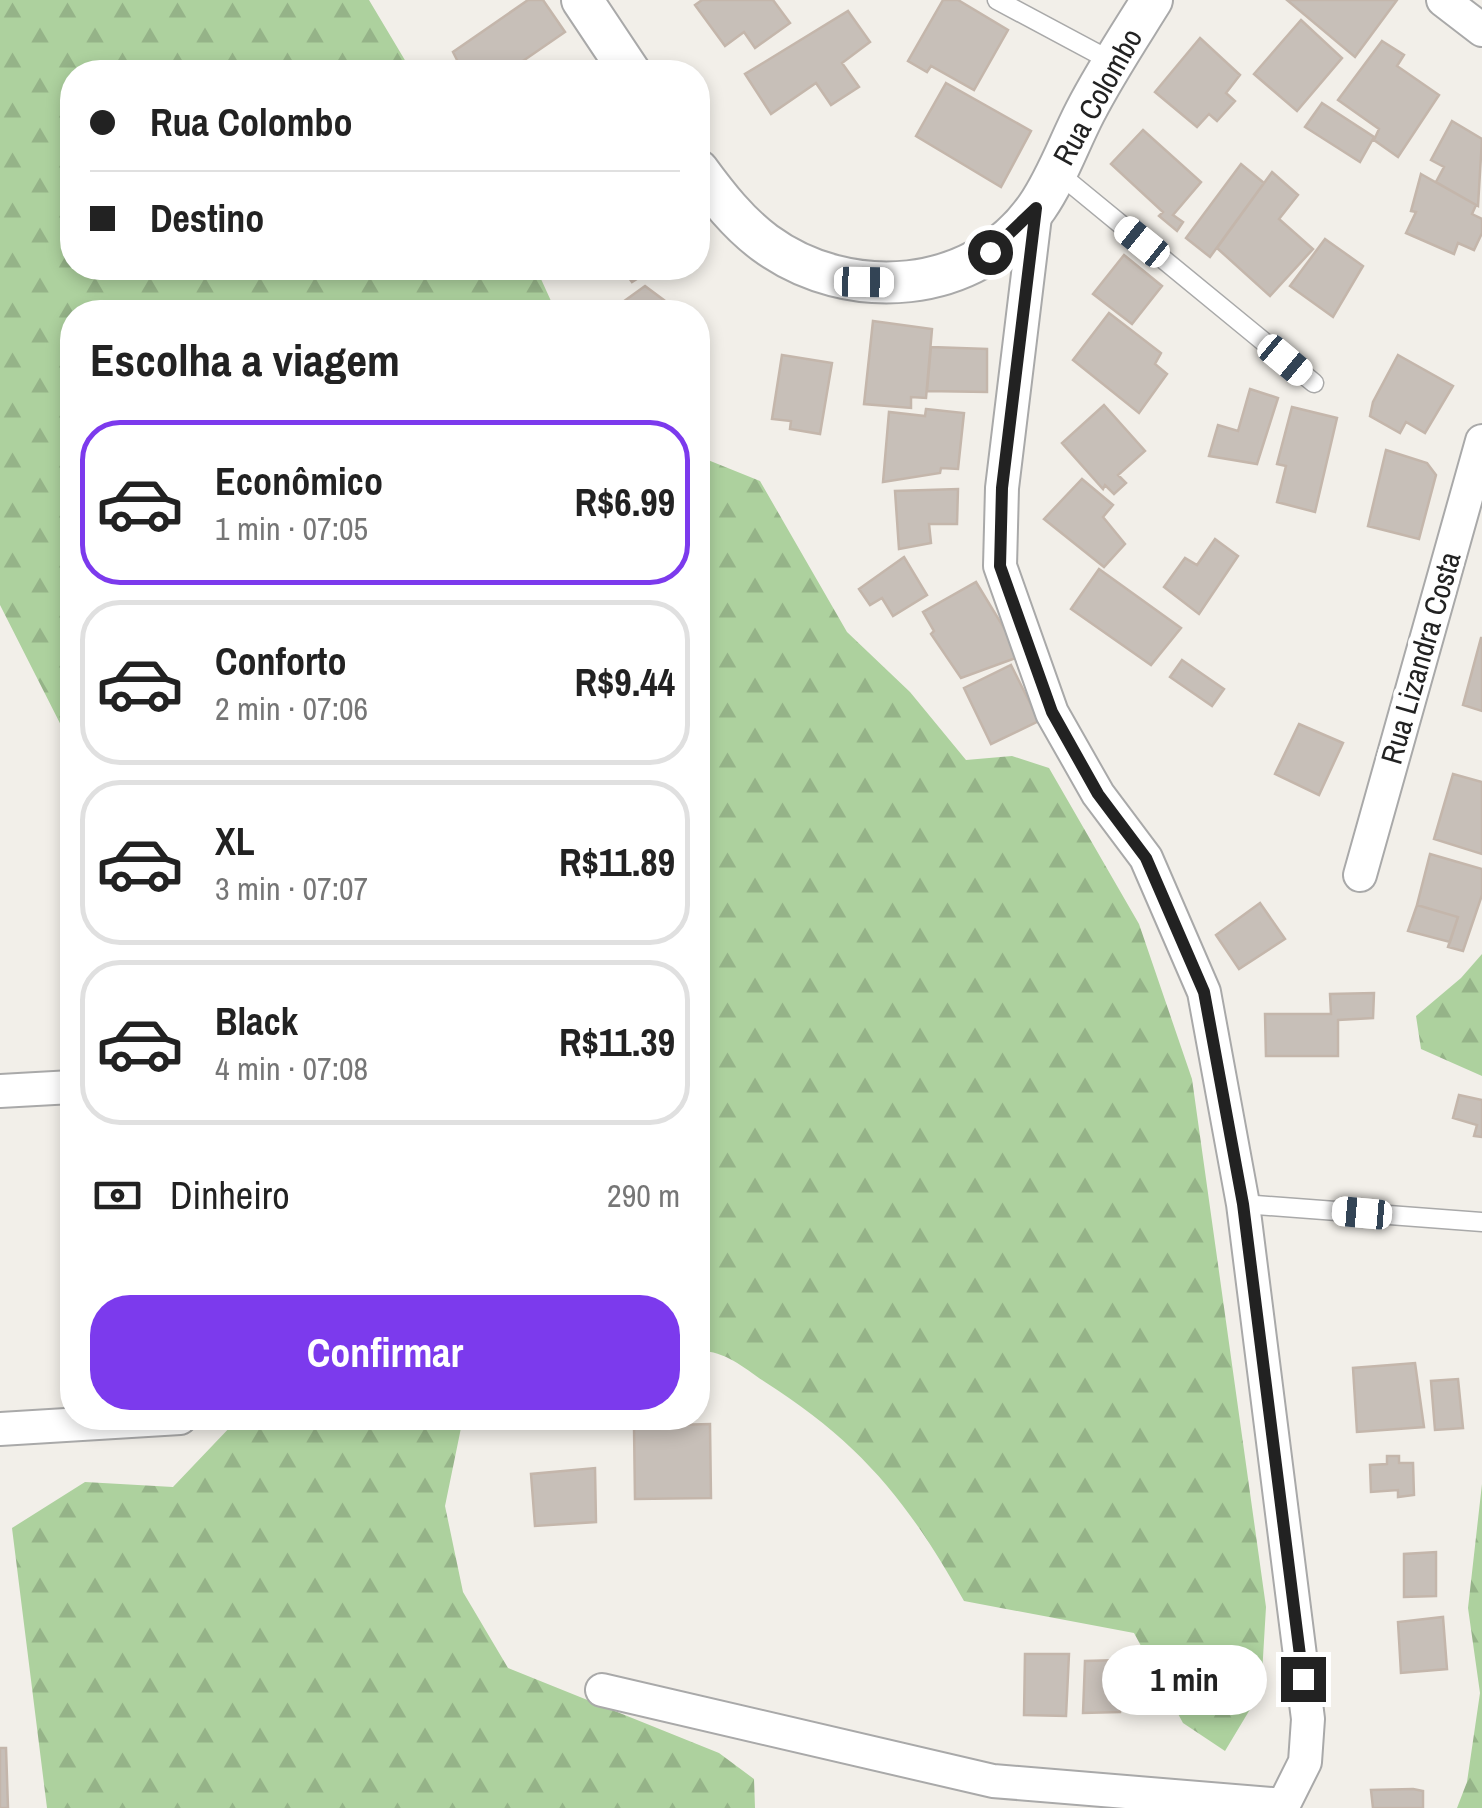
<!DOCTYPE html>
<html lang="pt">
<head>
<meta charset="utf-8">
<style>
  :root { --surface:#fff; --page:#f6f6f6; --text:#222; --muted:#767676; --line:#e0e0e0; --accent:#7c3aed }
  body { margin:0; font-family:"Archivo Narrow",sans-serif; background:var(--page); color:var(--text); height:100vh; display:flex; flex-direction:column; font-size:38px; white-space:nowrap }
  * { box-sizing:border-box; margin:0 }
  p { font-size:32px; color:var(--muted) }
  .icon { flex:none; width:55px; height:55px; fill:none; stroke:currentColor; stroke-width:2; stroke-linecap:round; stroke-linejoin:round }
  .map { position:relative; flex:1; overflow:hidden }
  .panel { position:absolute; left:60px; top:300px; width:650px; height:1130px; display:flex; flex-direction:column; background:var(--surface); border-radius:40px; box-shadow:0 5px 15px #0003 }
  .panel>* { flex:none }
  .guide { position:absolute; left:60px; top:60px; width:650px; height:220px; border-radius:40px; box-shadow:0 5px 15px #0003; display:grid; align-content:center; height:220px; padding:0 30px; background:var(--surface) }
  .end { position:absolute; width:45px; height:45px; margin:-22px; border:12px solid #222; background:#fff; box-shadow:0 0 0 5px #fff }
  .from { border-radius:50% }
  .bubble { position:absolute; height:70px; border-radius:35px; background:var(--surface); box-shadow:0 5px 15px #0003; font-size:32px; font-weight:700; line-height:70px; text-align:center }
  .car { position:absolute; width:30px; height:60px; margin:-30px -15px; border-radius:12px; box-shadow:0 0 8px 2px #0007; background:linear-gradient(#fff 24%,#345 0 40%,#fff 0 76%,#345 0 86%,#fff 0) }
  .guide b { display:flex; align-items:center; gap:35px; height:95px; font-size:38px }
  .guide b+b { border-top:2px solid var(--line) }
  .guide i { width:25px; height:25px; background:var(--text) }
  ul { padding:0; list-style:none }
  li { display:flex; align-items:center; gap:30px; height:165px; margin:0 20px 15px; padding:0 10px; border:5px solid var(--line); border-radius:40px }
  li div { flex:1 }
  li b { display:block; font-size:38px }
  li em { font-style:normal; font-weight:700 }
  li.on { border-color:var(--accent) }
  li>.icon { width:90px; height:90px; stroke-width:1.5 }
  h2 { padding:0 30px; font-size:45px; line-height:120px }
  .pay { display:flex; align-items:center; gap:25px; height:110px; padding:0 30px; font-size:38px }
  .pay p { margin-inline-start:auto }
  .primary-button { display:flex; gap:20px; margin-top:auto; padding:20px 30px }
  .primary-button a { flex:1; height:115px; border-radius:40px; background:var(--accent); color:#fff; font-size:40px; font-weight:700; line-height:115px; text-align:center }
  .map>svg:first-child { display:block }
  .forest { fill:url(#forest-firs) }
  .building { fill:#c7bfb8; stroke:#c4b6ab; stroke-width:2.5 }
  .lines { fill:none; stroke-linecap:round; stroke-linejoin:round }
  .service-casing { stroke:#a9a9a9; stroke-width:21 }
  .minor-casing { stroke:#a9a9a9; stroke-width:36 }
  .tertiary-casing { stroke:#a9a9a9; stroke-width:44 }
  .service { stroke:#fff; stroke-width:18 }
  .minor { stroke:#fff; stroke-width:32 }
  .tertiary { stroke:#fff; stroke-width:40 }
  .route { stroke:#222; stroke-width:12 }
  .labels { text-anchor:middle; stroke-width:10; stroke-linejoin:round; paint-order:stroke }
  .street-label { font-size:30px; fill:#222; stroke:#fff }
</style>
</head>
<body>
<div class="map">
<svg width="1482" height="1808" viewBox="0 0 1482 1808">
  <defs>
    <pattern id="forest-firs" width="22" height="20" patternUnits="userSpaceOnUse" patternTransform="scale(2.5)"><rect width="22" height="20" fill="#add19e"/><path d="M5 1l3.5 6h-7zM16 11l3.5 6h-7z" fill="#95b388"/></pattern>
  </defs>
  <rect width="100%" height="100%" fill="#f2efe9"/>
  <path class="forest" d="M0,0h369l43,72h-340v196h464l20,44h-484v435l-72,-142z
    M698,456l62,25 87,151 63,60 56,68 46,-4 37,12 90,156 53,155 74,528 -5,84 -36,60 -42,-28 -49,-90 -170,-32c-55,-98 -103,-158 -199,-219 -22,-15 -41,-32 -67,-31z
    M1482,954v122l-61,-27 -5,-33 45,-38z
    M233,1418h238l-9,5 -17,83 18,86 45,76 211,85 35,26 1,29h-708l-35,-280 73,-46 88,5 60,-63z
    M1482,1484v324h-25l10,-26 13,-89 -12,-85z"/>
  <path class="building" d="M528,0h15l22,32 -58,40h-17l-5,-7 -22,7 -10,-20z
    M702,0h71l17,23 -35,25 -11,-16 -19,14 -30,-41z
    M943,0h15l50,30 -34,60 -43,-24 -4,6 -19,-11z
    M1287,0h110l-42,57z
    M848,11l22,31 -28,21 17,24 -28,18 -15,-22 -45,31 -26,-40z
    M1301,20l41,38 -45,53 -43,-37z
    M1200,38l40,37 -14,18 9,8 -18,20 -8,-7 -12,13 -42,-35z
    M1382,41l22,14 -7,11 42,29 -41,62 -24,-17 5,-11 -41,-29z
    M946,83l85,48 -30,56 -85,-51z
    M1322,103l52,34 -14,25 -55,-35z
    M1452,121l30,18 -4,67 -42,-24 8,-15 -13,-7z
    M1143,130l58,52 -28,33 10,7 -6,9 -18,-15 4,-4 -52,-48z
    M1241,164l23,19 -54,74 -24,-19z
    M1272,172l26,23 -19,24 34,30 -43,47 -53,-48z
    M1421,174l55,31 -4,9 10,5v14l-8,17 -16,-7 -4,11 -48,-21 10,-21 -5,-1z
    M1325,239l38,27 -30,51 -43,-31z
    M1124,255l38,31 -30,38 -39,-30z
    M622,268h32l-22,14z
    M645,286l35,26h-71z
    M1109,313l52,40 -6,11 12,10 -28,39 -66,-53z
    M873,321l59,8 -6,69 -15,-1v11l-47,-4z
    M931,347l56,2v43l-60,-1z
    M782,355l50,8 -12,71 -30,-5 1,-8 -19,-2z
    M1398,355l55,31 -28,47 -19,-11 -6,11 -30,-17 3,-14z
    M1250,389l28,9 -21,66 -48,-8 9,-31 20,6z
    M1104,405l41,46 -27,24 8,8 -12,11 -9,-9 -2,4 -41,-46z
    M1292,407l45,11 -22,94 -38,-10 9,-36 -9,-2z
    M926,409l38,4 -6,56 -17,-1 -1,5 -57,9 6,-70 36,4z
    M1386,450l41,13 9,12 -17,64 -51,-13z
    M1082,479l31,26 -10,12 22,27 -21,23 -60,-48z
    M958,489l-1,35h-28l2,19 -32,6 -4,-58z
    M1215,539l23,17 -39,58 -35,-27 21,-29 12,7z
    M904,557l23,38 -34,21 -11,-18 -12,7 -11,-16z
    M1099,569l82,59 -30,37 -80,-56z
    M976,582l45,74 -60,22 -30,-44 3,-3 -11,-19z
    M1481,638h1v73l-19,-6z
    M1182,660l42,29 -12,17 -42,-29z
    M1011,665l28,56 -48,23 -27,-56z
    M1299,724l44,19 -24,52 -44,-21z
    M1453,774l29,8v72l-48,-15z
    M1430,854l52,15v26l-19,56 -15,-4 10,-30 -41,-12z
    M1260,903l25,36 -46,30 -23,-34z
    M1417,905l41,12 -8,25 -42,-11z
    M1374,993l-1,25 -35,2v36h-72l-1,-42h66l-1,-20z
    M1459,1095l23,5v37l-8,-1 3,-11 -24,-7z
    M1415,1363l9,64 -67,5 -4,-64z
    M1458,1379l5,49 -28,2 -4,-49z
    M710,1424l1,74 -76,1 -1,-73z
    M1387,1456h12v7h14l1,32 -16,2v-7l-27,2 -1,-27 17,-1z
    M595,1468l1,54 -61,4 -4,-52z
    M1436,1552v44l-32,1v-43z
    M1443,1617l4,52 -46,4 -3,-51z
    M1025,1654h44l-3,62 -42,-1z
    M1120,1660v52l-37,1 2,-52z
    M0,1748h6l2,60h-8z
    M1413,1789l10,2v17h-50l-2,-18z"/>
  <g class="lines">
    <defs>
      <path id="service" d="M997,0l116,62
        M1057,172l257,211
        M1243,1204l239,18"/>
      <path id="minor" d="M1443,0l39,30
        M1036,208l-34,280 -2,78 52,147 46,81 48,64 58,134 39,212 65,515 -3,43 -23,46
        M1360,875l122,-434
        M0,1091l72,-4
        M0,1429l180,-11
        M602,1690l391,91 290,24"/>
      <path id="tertiary" d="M582,0l48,72
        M698,170c19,26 40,53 67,73 83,61 210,53 272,-36 20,-29 32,-64 48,-95 20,-39 44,-75 67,-112"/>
    </defs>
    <use href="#service" class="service-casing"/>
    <use href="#minor" class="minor-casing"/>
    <use href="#tertiary" class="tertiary-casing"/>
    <use href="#service" class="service"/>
    <use href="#minor" class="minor"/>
    <use href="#tertiary" class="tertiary"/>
  </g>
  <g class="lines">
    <path class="route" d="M990,252l46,-44 -34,280 -2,78 52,146 46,82 48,64 58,134 39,212 60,475"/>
  </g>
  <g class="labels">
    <g class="street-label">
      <text transform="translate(1098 97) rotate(-61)" y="10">Rua Colombo</text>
      <text transform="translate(1421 658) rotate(-74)" y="10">Rua Lizandra Costa</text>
    </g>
  </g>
</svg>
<i class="end from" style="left:990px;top:252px"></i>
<i class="end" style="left:1303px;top:1679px"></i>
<div class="bubble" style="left:1102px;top:1645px;width:165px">1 min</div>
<i class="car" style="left:1142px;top:242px;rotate:309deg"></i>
<i class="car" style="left:864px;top:282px;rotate:91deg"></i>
<i class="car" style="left:1285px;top:360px;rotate:130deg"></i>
<i class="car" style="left:1362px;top:1213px;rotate:275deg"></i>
<div class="guide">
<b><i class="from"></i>Rua Colombo</b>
<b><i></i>Destino</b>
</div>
<section class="panel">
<h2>Escolha a viagem</h2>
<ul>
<li class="on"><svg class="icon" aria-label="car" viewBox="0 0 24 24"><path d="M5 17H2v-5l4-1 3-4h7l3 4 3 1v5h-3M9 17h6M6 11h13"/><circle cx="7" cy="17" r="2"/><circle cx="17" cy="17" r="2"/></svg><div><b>Econômico</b><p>1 min · 07:05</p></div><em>R$6.99</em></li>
<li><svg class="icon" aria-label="car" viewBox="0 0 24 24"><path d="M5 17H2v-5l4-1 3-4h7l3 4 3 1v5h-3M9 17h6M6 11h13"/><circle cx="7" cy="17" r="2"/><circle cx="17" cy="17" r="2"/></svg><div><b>Conforto</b><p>2 min · 07:06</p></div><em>R$9.44</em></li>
<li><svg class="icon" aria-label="car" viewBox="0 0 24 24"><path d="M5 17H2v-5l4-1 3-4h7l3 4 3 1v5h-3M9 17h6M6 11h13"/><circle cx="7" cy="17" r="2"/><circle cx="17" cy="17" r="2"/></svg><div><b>XL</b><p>3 min · 07:07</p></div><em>R$11.89</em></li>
<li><svg class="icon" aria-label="car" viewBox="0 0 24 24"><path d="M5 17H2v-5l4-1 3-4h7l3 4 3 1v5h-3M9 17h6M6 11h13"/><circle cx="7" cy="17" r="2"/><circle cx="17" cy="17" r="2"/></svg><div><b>Black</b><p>4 min · 07:08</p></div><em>R$11.39</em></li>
</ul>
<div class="pay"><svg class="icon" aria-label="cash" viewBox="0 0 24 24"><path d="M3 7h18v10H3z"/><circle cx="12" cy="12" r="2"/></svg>Dinheiro<p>290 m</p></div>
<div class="primary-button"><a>Confirmar</a></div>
</section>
</div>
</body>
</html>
